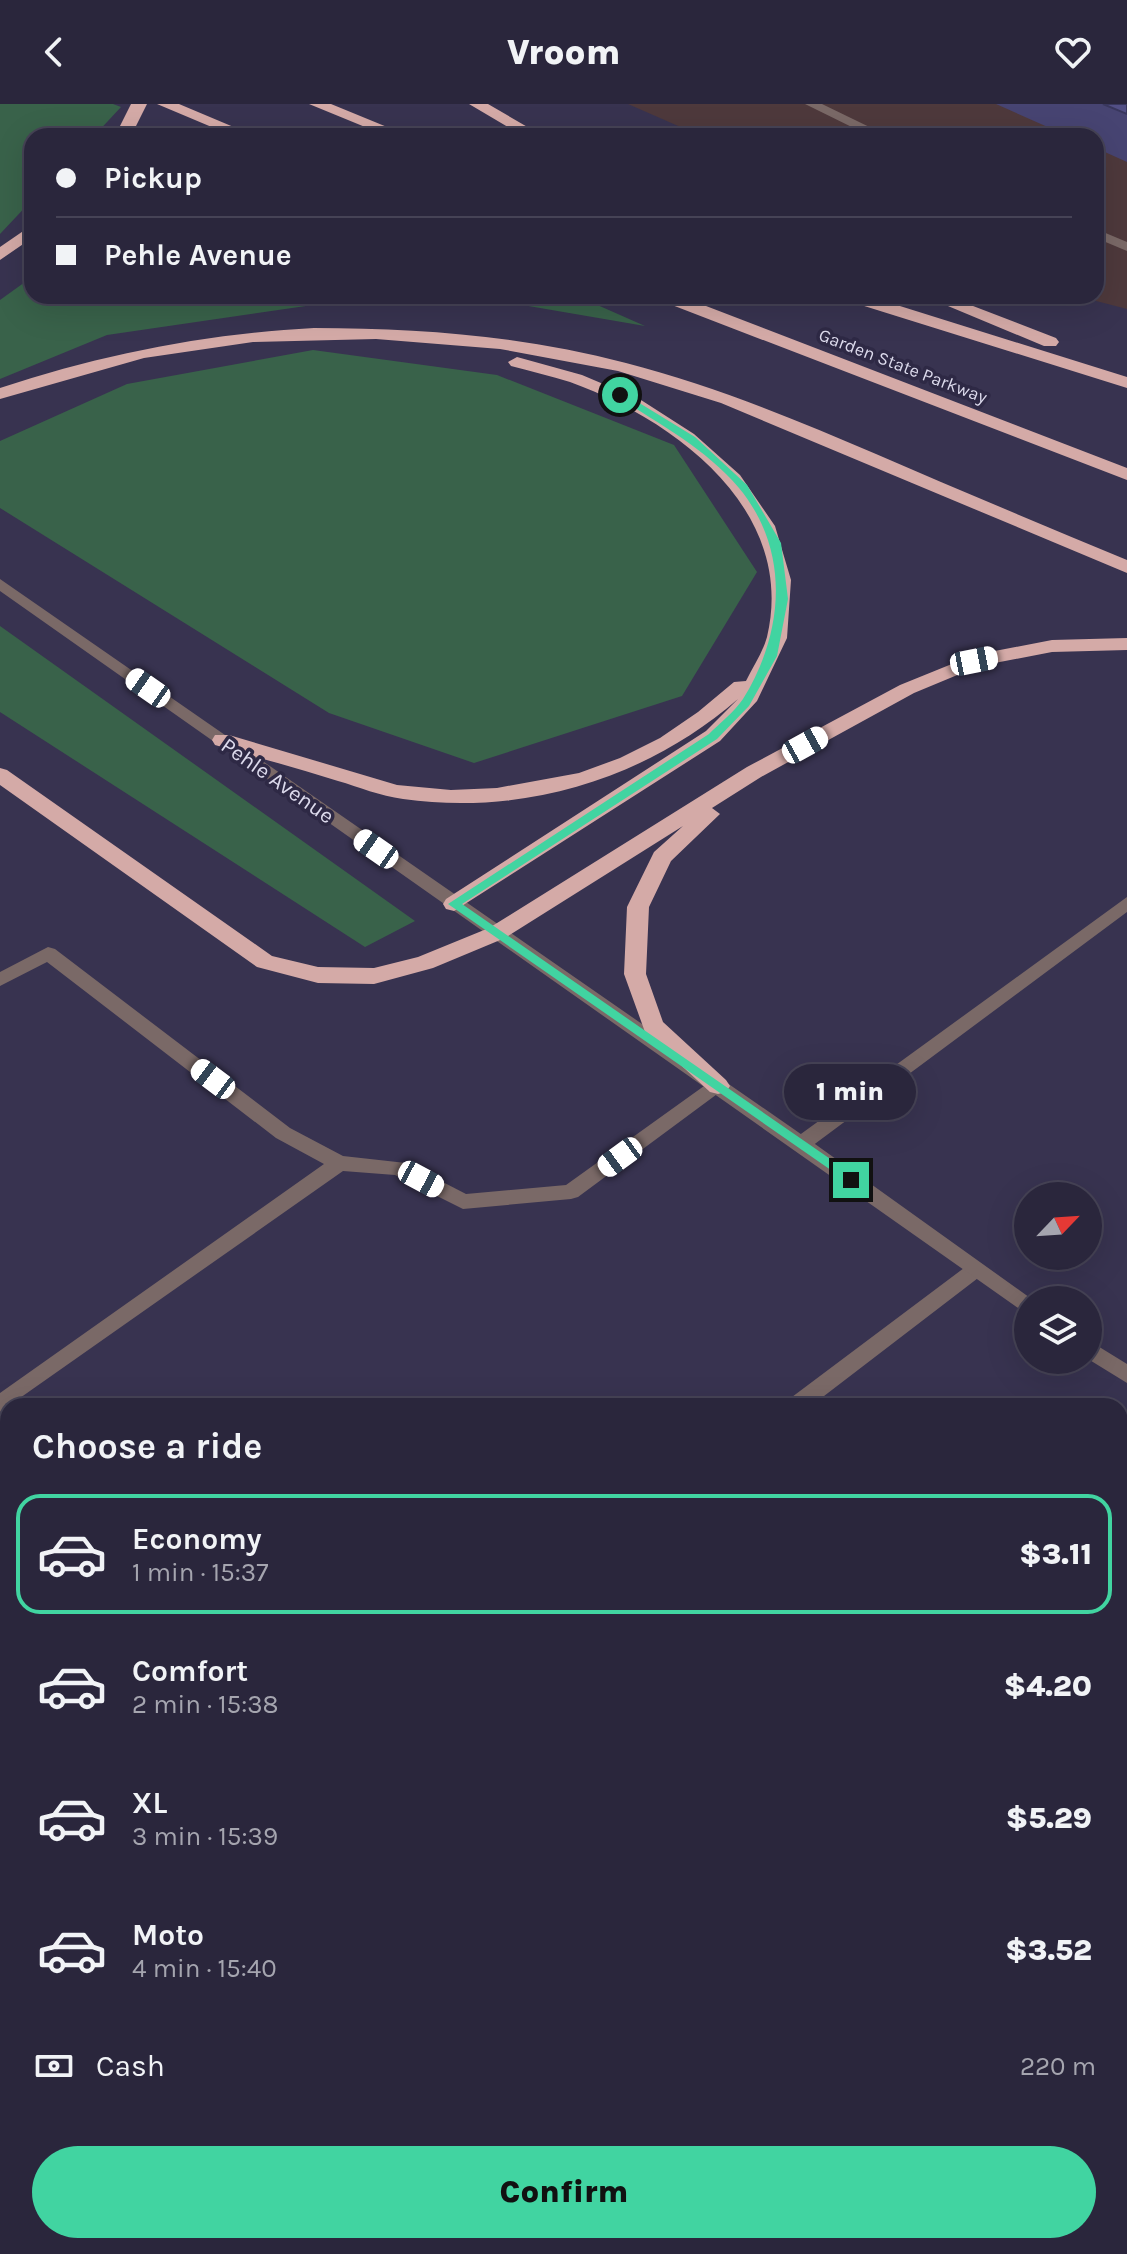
<!DOCTYPE html>
<html lang="en">
<head>
<meta charset="utf-8">
<style>
  :root { --surface:#2a263c; --page:#322e43; --text:#f1f3f6; --muted:#a5a5af; --line:#464356; --accent:#41d4a1 }
  body { margin:0; font-family:Karla,sans-serif; background:var(--page); color:var(--text); height:100vh; display:flex; flex-direction:column; font-size:30px; white-space:nowrap }
  * { box-sizing:border-box; margin:0 }
  p { font-size:26px; color:var(--muted) }
  .icon { flex:none; width:44px; height:44px; fill:none; stroke:currentColor; stroke-width:2; stroke-linecap:round; stroke-linejoin:round }
  .map { position:relative; flex:1; overflow:hidden }
  .drawer { position:absolute; left:0px; top:1294px; width:1128px; height:856px; display:flex; flex-direction:column; background:var(--surface); border-radius:24px 24px 0 0; box-shadow:0 8px 32px #0002,0 0 0 2px var(--line) }
  .drawer>* { flex:none }
  .top-card { position:absolute; left:24px; top:24px; width:1080px; height:176px; border-radius:24px; box-shadow:0 8px 32px #0002,0 0 0 2px var(--line); display:grid; align-content:center; height:176px; padding:0 32px; background:var(--surface) }
  .needle { width:52px; rotate:65deg }
  .buttons { position:absolute; left:1014px; top:1078px; display:grid; gap:16px }
  .buttons a { display:grid; place-items:center; width:88px; height:88px; border-radius:50%; background:var(--surface); box-shadow:0 8px 32px #0002,0 0 0 2px var(--line); font-size:40px }
  .end { position:absolute; width:36px; height:36px; margin:-18px; border:10px solid #41d4a1; background:#111; box-shadow:0 0 0 4px #111 }
  .from { border-radius:50% }
  .bubble { position:absolute; height:56px; border-radius:28px; background:var(--surface); box-shadow:0 8px 32px #0002,0 0 0 2px var(--line); font-size:26px; font-weight:800; line-height:56px; text-align:center }
  .car { position:absolute; width:24px; height:48px; margin:-24px -12px; border-radius:10px; box-shadow:0 0 6px 2px #0007; background:linear-gradient(#fff 24%,#345 0 40%,#fff 0 76%,#345 0 86%,#fff 0) }
  .top-card b { display:flex; align-items:center; gap:28px; height:76px; font-size:30px }
  .top-card b+b { border-top:2px solid var(--line) }
  .top-card i { width:20px; height:20px; background:var(--text) }
  ul { padding:0; list-style:none }
  li { display:flex; align-items:center; gap:24px; height:120px; margin:0 16px 12px; padding:0 16px; border:4px solid transparent; border-radius:24px }
  li div { flex:1 }
  li b { display:block; font-size:30px }
  li em { font-style:normal; font-weight:800 }
  li.current { border-color:var(--accent) }
  li>.icon { width:72px; height:72px; stroke-width:1.5 }
  h2 { padding:0 32px; font-size:36px; line-height:96px }
  .pay { display:flex; align-items:center; gap:20px; height:88px; padding:0 32px; font-size:30px }
  .pay p { margin-inline-start:auto }
  .cta { display:flex; gap:16px; margin-top:auto; padding:16px 32px }
  .cta a { flex:1; height:92px; border-radius:48px; background:var(--accent); color:#111; font-size:32px; font-weight:800; line-height:92px; text-align:center }
  header { display:flex; justify-content:space-between; align-items:center; height:104px; padding:0 32px; background:var(--surface); font-size:36px; font-weight:800 }
  .map>svg:first-child { display:block }
  .industrial { fill:#4e393c }
  .green { fill:#39624a }
  .lines { fill:none; stroke-linecap:round; stroke-linejoin:round }
  .service { fill:#7a6967; fill-rule:evenodd }
  .minor { fill:#7a6967; fill-rule:evenodd }
  .tertiary { fill:#7a6967; fill-rule:evenodd }
  .motorway { fill:#d4aaa7; fill-rule:evenodd }
  .wall { fill:#474472 }
  .building { fill:#524f85; stroke:#39375d; stroke-width:2 }
  .route { fill:#41d4a1 }
  .labels { text-anchor:middle; stroke-width:7; stroke-linejoin:round; paint-order:stroke }
  .far-street-label { font-size:18px; fill:#dcdaec; stroke:#2e2945 }
  .street-label { font-size:22px; fill:#dcdaec; stroke:#2e2945 }
</style>
</head>
<body>
<header><svg class="icon" aria-label="back" viewBox="0 0 24 24"><path d="M15 5l-7 7 7 7"/></svg>Vroom<svg class="icon" aria-label="heart" viewBox="0 0 24 24"><path d="M12 20l-8-8c-3-5 5-10 8-4 3-6 11-1 8 4z"/></svg></header>
<div class="map">
<svg width="1127" height="2150" viewBox="0 0 1127 2150">
  <rect width="100%" height="100%" fill="#383350"/>
  <path class="industrial" d="M628,0h499v205l-50,-13h19v-160h-395z"/>
  <path class="green" d="M0,0h113l8,3 -27,29h-62v64l-32,34z
    M32,173v19h343l-268,39 -107,44v-79z
    M470,192h107l68,30z
    M313,246l184,25 177,70 83,127 -75,124 -208,67 -145,-50 -329,-205v-67l127,-57z
    M0,522l415,295 -50,26 -365,-235z"/>
  <g class="lines">
    <path class="service" d="M805,0h17l66,32h-18z
      M1096,125l31,13v9l-31,-13z
      M1127,793v15l-319,237h-14l-3,-5 3,-5z
      M48,843l7,2 235,179 53,28 63,7 60,31 100,-9 145,-104h14l3,5 -150,111 -7,2 -108,10 -68,-34 -52,-4 -343,241v-19l324,-229 -48,-26 -229,-176 -47,24v-14z"/>
    <path class="minor" d="M975,1158l7,3 3,5 -3,5 -171,131h-26l3,-6 180,-135z
      M772,2142h32l4,8h-32z"/>
    <path class="tertiary" d="M0,475l808,560 225,161h-5v15l-1028,-724z
      M1088,1236l39,24v19l-39,-24z"/>
    <path class="motorway" d="M131,0h16l-16,32h-16z
      M157,0h22l76,32h-22z
      M309,0h22l78,32h-22z
      M469,0h19l55,32h-20z
      M32,121v13l-32,22v-13z
      M657,192h23l447,172v12l-468,-180z
      M843,192h25l259,81v11l-282,-88z
      M924,192h23l109,42 3,4 -3,4h-12z
      M314,224c105,0 209,8 312,35 86,22 168,56 250,91 83,36 167,71 251,106v13l-406,-170 -103,-32 -118,-22 -124,-10 -123,3 -109,16 -144,41v-11c103,-34 205,-54 314,-60z
      M517,253l65,18 59,25 53,34 46,41 35,51 16,54 -4,58 -30,63 -37,40 -266,170 -8,-2 -3,-5 3,-5 260,-168 32,-32c-92,80 -214,117 -335,100 -23,-3 -44,-12 -65,-18 -41,-13 -82,-24 -123,-36l-3,-5 3,-5h14l168,50 54,5 46,-2 82,-15 41,-15 40,-20 38,-26 36,-30 12,-1c7,-14 17,-29 21,-44 30,-127 -92,-217 -197,-255 -19,-6 -40,-11 -59,-16l-3,-4z
      M1127,534v12l-75,2 -73,14 -65,27 -153,84 -49,31 8,6 -49,47 -22,46 -3,67 17,48 63,58 4,6 -4,6 -8,2 -8,-2 -65,-60 -21,-58 3,-67 27,-55 29,-26 -178,112 -72,30 -59,16 -56,-1 -61,-16 -257,-182v-17l7,2 265,186 46,11 56,1 44,-11 71,-29 258,-161 153,-82 74,-30 78,-15z"/>
  </g>
  <path class="wall" d="M996,0h131v58l-31,-14v-12h-28z"/>
  <path class="building" d="M1103,0h24v10z"/>
  <path class="route" d="M617,289h6l72,44 52,48 34,58 7,56 -11,57 -28,50 -32,33 -255,165 393,272 2,4 -6,4 -403,-280 261,-170c11,-11 25,-22 34,-35 41,-66 48,-148 -4,-211 -33,-39 -79,-64 -122,-91z"/>
  <g class="labels">
    <g class="far-street-label">
      <text transform="translate(903 262) rotate(21)" y="6">Garden State Parkway</text>
    </g>
    <g class="street-label">
      <text transform="translate(278 676) rotate(35)" y="8">Pehle Avenue</text>
    </g>
  </g>
</svg>
<div class="buttons">
<a><svg class="needle" viewBox="-14 -14 28 28"><path d="M0-13l5 13h-10z" fill="#e53935"/><path d="M0 13l5-13h-10z" fill="#a5a5af"/></svg></a>
<a><svg class="icon" aria-label="layers" viewBox="0 0 24 24"><path d="M12 4l9 5-9 5-9-5zM3 14l9 5 9-5"/></svg></a>
</div>
<i class="end from" style="left:620px;top:291px"></i>
<i class="end" style="left:851px;top:1076px"></i>
<div class="bubble" style="left:784px;top:960px;width:132px">1 min</div>
<i class="car" style="left:974px;top:557px;rotate:79deg"></i>
<i class="car" style="left:148px;top:584px;rotate:305deg"></i>
<i class="car" style="left:805px;top:641px;rotate:61deg"></i>
<i class="car" style="left:376px;top:745px;rotate:305deg"></i>
<i class="car" style="left:213px;top:975px;rotate:307deg"></i>
<i class="car" style="left:620px;top:1053px;rotate:234deg"></i>
<i class="car" style="left:421px;top:1075px;rotate:118deg"></i>
<div class="top-card">
<b><i class="from"></i>Pickup</b>
<b><i></i>Pehle Avenue</b>
</div>
<section class="drawer">
<h2>Choose a ride</h2>
<ul>
<li class="current"><svg class="icon" aria-label="car" viewBox="0 0 24 24"><path d="M5 17H2v-5l4-1 3-4h7l3 4 3 1v5h-3M9 17h6M6 11h13"/><circle cx="7" cy="17" r="2"/><circle cx="17" cy="17" r="2"/></svg><div><b>Economy</b><p>1 min · 15:37</p></div><em>$3.11</em></li>
<li><svg class="icon" aria-label="car" viewBox="0 0 24 24"><path d="M5 17H2v-5l4-1 3-4h7l3 4 3 1v5h-3M9 17h6M6 11h13"/><circle cx="7" cy="17" r="2"/><circle cx="17" cy="17" r="2"/></svg><div><b>Comfort</b><p>2 min · 15:38</p></div><em>$4.20</em></li>
<li><svg class="icon" aria-label="car" viewBox="0 0 24 24"><path d="M5 17H2v-5l4-1 3-4h7l3 4 3 1v5h-3M9 17h6M6 11h13"/><circle cx="7" cy="17" r="2"/><circle cx="17" cy="17" r="2"/></svg><div><b>XL</b><p>3 min · 15:39</p></div><em>$5.29</em></li>
<li><svg class="icon" aria-label="car" viewBox="0 0 24 24"><path d="M5 17H2v-5l4-1 3-4h7l3 4 3 1v5h-3M9 17h6M6 11h13"/><circle cx="7" cy="17" r="2"/><circle cx="17" cy="17" r="2"/></svg><div><b>Moto</b><p>4 min · 15:40</p></div><em>$3.52</em></li>
</ul>
<div class="pay"><svg class="icon" aria-label="cash" viewBox="0 0 24 24"><path d="M3 7h18v10H3z"/><circle cx="12" cy="12" r="2"/></svg>Cash<p>220 m</p></div>
<div class="cta"><a>Confirm</a></div>
</section>
</div>
</body>
</html>
